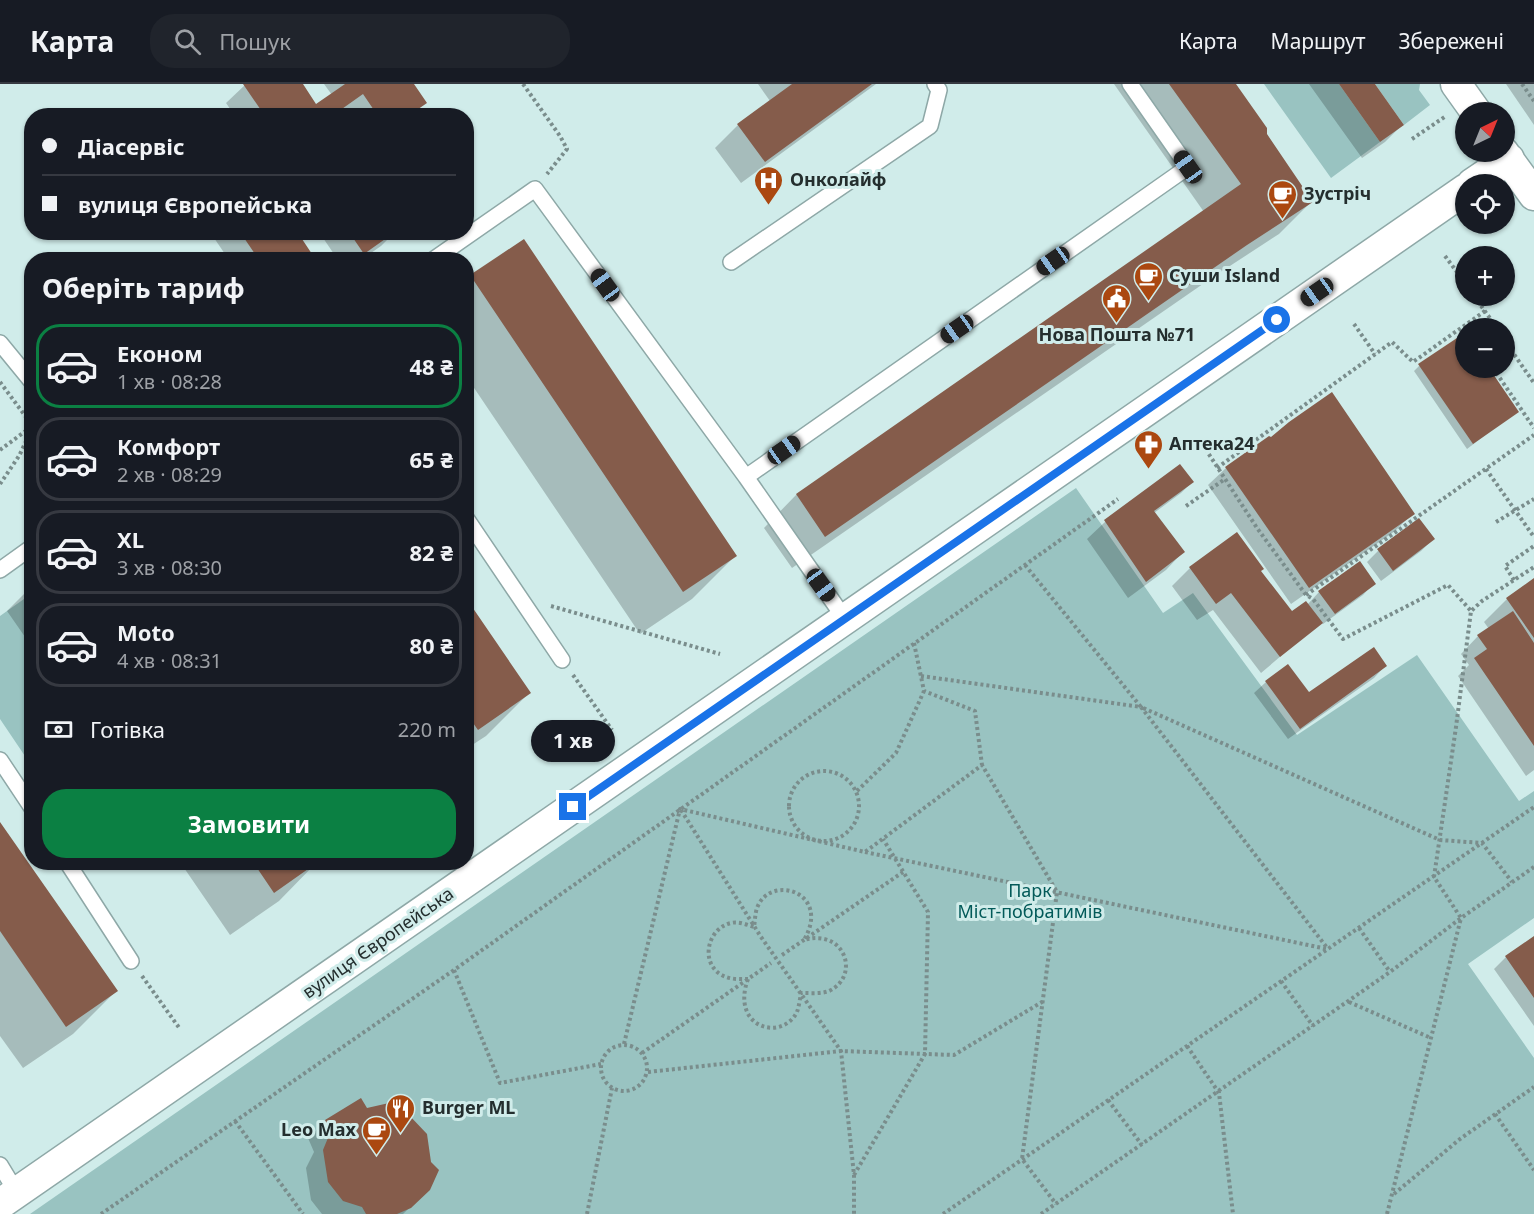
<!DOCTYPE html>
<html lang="uk">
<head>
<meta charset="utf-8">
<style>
  :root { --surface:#171b24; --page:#20242c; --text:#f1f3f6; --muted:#9ea1a6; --line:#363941; --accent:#0b8043 }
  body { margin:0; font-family:"Noto Sans",sans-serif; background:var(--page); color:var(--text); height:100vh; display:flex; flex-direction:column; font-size:22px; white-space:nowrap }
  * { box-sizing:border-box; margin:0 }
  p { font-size:20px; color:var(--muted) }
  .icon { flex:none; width:33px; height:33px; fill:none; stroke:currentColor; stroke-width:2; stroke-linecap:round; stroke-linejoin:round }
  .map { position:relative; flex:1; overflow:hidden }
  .drawer { position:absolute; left:24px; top:168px; width:450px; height:618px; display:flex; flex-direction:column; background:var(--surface); border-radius:24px; box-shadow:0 2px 4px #0004 }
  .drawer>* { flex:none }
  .guide { position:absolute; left:24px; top:24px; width:450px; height:132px; border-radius:24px; box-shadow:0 2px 4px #0004; display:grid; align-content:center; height:132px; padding:0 18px; background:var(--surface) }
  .needle { width:39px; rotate:43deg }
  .tools { position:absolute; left:1455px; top:18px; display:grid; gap:12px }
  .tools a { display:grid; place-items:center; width:60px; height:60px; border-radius:50%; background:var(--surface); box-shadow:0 2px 4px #0004; font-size:30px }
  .end { position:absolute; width:27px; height:27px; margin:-14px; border:8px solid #1a73e8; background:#fff; box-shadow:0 0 0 3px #fff }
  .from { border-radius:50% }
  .bubble { position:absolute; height:42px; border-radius:21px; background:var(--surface); box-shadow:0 2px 4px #0004; font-size:20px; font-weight:700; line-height:42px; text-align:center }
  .car { position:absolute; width:18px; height:36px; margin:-18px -9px; border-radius:8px; box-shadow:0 0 4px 2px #0007; background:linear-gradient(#222 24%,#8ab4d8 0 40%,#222 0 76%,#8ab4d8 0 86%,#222 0) }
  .guide b { display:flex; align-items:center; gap:21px; height:57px; font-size:22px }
  .guide b+b { border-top:2px solid var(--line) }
  .guide i { width:15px; height:15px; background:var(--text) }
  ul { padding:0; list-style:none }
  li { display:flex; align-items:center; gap:18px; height:84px; margin:0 12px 9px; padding:0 6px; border:3px solid var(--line); border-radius:24px }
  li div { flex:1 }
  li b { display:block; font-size:22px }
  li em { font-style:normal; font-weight:700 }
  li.active { border-color:var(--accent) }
  li>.icon { width:54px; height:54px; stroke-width:1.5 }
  h2 { padding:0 18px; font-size:27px; line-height:72px }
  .pay { display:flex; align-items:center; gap:15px; height:66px; padding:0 18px; font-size:22px }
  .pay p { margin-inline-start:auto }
  .button { display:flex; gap:12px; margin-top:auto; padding:12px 18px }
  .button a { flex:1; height:69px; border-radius:24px; background:var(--accent); color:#fff; font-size:24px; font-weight:700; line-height:69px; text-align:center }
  header { display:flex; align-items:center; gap:36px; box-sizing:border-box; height:84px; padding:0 30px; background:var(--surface); border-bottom:2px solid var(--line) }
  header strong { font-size:28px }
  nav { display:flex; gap:33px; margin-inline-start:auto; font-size:21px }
  .search { width:420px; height:54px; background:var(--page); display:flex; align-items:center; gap:15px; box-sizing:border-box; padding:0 21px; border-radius:24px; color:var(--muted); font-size:22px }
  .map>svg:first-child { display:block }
  .green { fill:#99c3c1 }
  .shadow { fill:#0003 }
  .building { fill:#855c4b }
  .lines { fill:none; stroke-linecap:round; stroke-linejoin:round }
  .lane-casing { stroke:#8ea8a7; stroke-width:18 }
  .street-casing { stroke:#8ea8a7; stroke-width:33 }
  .path { stroke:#7a8d8c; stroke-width:4; stroke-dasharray:3 3; stroke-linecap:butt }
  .lane { stroke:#fff; stroke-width:15 }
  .street { stroke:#fff; stroke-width:30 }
  .path-bridge { stroke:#7a8d8c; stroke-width:4; stroke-dasharray:3 3; stroke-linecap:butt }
  .route { stroke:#1a73e8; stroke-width:8 }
  .labels { text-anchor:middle; stroke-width:6; stroke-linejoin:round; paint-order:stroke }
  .poi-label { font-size:18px; font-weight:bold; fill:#242e2e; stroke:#d0ecea; text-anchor:start }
  .park-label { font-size:18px; fill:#025a59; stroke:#d0ecea }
  .street-label { font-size:18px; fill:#242e2e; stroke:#d0ecea }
</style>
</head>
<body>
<header>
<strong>Карта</strong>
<div class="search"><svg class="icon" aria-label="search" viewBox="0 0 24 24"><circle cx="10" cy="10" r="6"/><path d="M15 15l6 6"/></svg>Пошук</div>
<nav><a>Карта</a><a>Маршрут</a><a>Збережені</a></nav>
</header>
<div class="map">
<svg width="1534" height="1130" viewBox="0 0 1534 1130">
  <rect width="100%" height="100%" fill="#d0ecea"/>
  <path class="green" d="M1264,0h75l41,58 -49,36z
    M1375,0h45l-1,6 11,15 -26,20z
    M1076,404l87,125 30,-20 104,142 120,-80 102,146 15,-10v127l-66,46 66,94v156h-1504z
    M31,510v171l-31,-46v-103z"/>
  <path class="shadow" d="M246,0h55l15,22 16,-11 -8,-11h88l13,18 -13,14h-63l-4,-6 -8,6h-102l-9,-13z
    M758,0h118l-135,99 -26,-35 23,-23 32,-24z
    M1114,0h120l77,118 -32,32 -66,43 -421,291 -28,-40 32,-33 408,-283z
    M1309,0h64l29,41 -17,17 -23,16z
    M1506,0h28v41z
    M210,148h101l-11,8 14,20h-85z
    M319,148h76l-14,14 -20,14h-23z
    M471,192l264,280 -43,43 -52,35 -174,-258v-96z
    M1419,282l68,2 30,43 -50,38 -53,-78z
    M1180,382l12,16 -11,11 -27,20 29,39 -17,18 -38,28 -41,-59 18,-17z
    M1226,384l187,45 -18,18 -104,73 -83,-119z
    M1418,436l15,19 -12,12 -40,30 -14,-19 11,-11z
    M1237,451l23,37 32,41 15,-8 12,-13 55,-9 -11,12 -40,29 -2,-2 -60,51 -48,-63 -16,10 -25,-34 18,-18z
    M1534,496v190l-8,6 -68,-100 11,-11 -8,-11 17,-18 11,-7 -5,-7 23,-23z
    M32,502v61l-25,-36z
    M466,517l63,92 -43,43 -20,13z
    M1385,582l-11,12 -86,61 -34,-46 12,-11 43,12z
    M0,741l116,166 -43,43 -50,34 -23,-32z
    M180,778h137l-38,39 -49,34z
    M1534,854v88l-40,-57 12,-12z
    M326,1037l103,68 -26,25h-81l-11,-14 -5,-32 8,-16 -6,-14z"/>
  <path class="building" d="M243,0h60l13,20 29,-20h69l13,19 -19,13h-30l-15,-22 -31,22h-67z
    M792,0h80l-107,78 -28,-38z
    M1169,0h67l31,44v6l46,68 -66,43 -422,292 -29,-43 445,-310z
    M1339,0h36l29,41 -24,17z
    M240,148h65l-5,4 16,24h-57z
    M349,148h46l-31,22z
    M524,155l213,317 -54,36 -213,-317z
    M1466,248v36h23l30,44 -46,32 -55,-80z
    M1332,308l83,122 -106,74 -84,-121 44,-31 2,1 18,-15z
    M1180,380l14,18 -40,29 31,41 -39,30 -42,-62z
    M1419,434l16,21 -42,32 -16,-22z
    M1237,448l27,37 -3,2 31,40 14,-10 17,22 -43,34 -49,-64 -15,11 -27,-37z
    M1360,477l16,23 -41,30 -17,-23z
    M1534,494v60l-28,-40z
    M466,514l65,95 -53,37 -12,-17z
    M1513,527l21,32v103l-60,-88 13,-9 -10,-14z
    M1374,563l13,19 -87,63 -35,-48 23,-17 21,28z
    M0,738l118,169 -52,36 -66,-96z
    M253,778h65l-44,31z
    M1534,852v62l-29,-42z
    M361,1014l6,10 22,-5 19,11 19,20 4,28 8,8 -9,20 -19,18 -14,6h-31l-4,-7 -19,-6 -15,-19 -5,-32 7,-17 -5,-13z"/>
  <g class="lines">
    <defs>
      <path id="lane" d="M433,176l102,-71 211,288 99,142
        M731,178l199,-136 9,-36 -4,-6
        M0,259l32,39
        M746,393l442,-310 -58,-83
        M466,434l96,142
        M0,486l32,-23
        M0,676l32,48
        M67,778l64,99
        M0,1081l17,28"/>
      <path id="street" d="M1456,0l20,28
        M1503,68l31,43
        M1472,100l37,-25
        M0,1120l1466,-1015"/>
    </defs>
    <use href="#lane" class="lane-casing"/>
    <use href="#street" class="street-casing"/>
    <path class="path" d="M523,0l37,52 7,13 -20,25
      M1522,0l12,17
      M1412,55l34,-23
      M1445,172l21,28
      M1474,212l23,32
      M1354,240l21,30
      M1504,256l30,43
      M1493,284l41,60
      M0,298l32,43
      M1199,355l58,89 49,67 7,4 30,40 105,-54 23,26
      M0,366l31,-23
      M1217,384l175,-126 21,20 72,-51
      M1486,385l48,68
      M0,400l19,-28 13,-27
      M1186,422l39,-27
      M1496,438l38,-23
      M1025,481l116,142 299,133 42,3 30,39
      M1514,496l-9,-14 29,-20
      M1306,511l228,-160
      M551,522l169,48
      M914,559l10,48 51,20 7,54
      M573,591l39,55
      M921,592l220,31 187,242
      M789 722a35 35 0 1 1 70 0a35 35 0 1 1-70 0Z
      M857,707l39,-38 28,-62
      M681,726l80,127
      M865,768l462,97
      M409,778l3,7
      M1359,844l31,44
      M782,871l121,-83
      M454,886l46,113 101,-19
      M142,892l38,53
      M748,895c-9,0 -19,1 -28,-5 -20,-13 -12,-46 11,-51 8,-2 16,2 23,4 1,-6 1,-13 3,-19 13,-35 75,-16 47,32
      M748,895c-18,49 34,63 49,33 2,-6 3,-13 4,-19 9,0 20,1 28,-2 32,-15 16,-63 -25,-51
      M792,897l49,70 13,124v39
      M1281,897l32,45
      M1349,918l82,36
      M624,960l56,-235 185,43 117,-87 75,127 -35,267 34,45
      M601 984a23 23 0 1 1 46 0a23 23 0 1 1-46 0Z
      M1187,962l32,47 14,121
      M642,969l129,-90
      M648,988l193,-21 113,4 88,-53
      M1108,1016l34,45
      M1495,1030l39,56
      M235,1037l68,93
      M854,1091l71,-121 3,-142 -45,-73
      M1394,1110l66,-55 74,-52
      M101,1130l353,-244 664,-471
      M587,1130l25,-126
      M943,1130l591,-407
      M1041,1130l349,-242 71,-54 73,-51
      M1387,1130l74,-296 -27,-41 22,-150 15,-116 11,-10 52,-34"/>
    <use href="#lane" class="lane"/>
    <use href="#street" class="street"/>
    <path class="path-bridge" d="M761,853l31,44"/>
  </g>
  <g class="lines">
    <path class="route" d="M573,723l704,-487"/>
  </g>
  <defs>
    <symbol id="hospital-pin" viewBox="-11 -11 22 30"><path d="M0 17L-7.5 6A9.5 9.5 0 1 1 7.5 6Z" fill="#ab4810" stroke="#d0ecea"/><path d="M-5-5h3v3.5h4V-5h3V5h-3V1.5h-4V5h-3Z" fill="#fff"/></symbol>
    <symbol id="cafe-pin" viewBox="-11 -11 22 30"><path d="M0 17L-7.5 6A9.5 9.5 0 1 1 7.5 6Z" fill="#ab4810" stroke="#d0ecea"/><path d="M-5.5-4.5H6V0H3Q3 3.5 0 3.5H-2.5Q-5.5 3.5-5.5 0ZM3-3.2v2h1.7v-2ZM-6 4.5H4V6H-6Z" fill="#fff"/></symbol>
    <symbol id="civic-pin" viewBox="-11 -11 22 30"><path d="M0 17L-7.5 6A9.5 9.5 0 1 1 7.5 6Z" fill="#ab4810" stroke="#d0ecea"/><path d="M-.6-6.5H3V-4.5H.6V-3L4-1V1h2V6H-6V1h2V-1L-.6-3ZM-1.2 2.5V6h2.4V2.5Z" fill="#fff"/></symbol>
    <symbol id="pharmacy-pin" viewBox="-11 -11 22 30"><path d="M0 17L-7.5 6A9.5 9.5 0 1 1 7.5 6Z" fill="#ab4810" stroke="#d0ecea"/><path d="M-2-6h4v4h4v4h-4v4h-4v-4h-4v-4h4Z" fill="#fff"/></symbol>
    <symbol id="restaurant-pin" viewBox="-11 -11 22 30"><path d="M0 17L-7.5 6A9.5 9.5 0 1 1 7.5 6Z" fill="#ab4810" stroke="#d0ecea"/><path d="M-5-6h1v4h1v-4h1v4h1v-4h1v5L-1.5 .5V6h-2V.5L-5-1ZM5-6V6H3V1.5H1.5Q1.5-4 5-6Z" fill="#fff"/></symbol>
  </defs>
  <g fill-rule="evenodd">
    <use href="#hospital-pin" x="752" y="80" width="33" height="45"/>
    <use href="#cafe-pin" x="1266" y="94" width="33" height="45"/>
    <use href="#cafe-pin" x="1132" y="176" width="33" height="45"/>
    <use href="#civic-pin" x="1100" y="198" width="33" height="45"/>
    <use href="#pharmacy-pin" x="1132" y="344" width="33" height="45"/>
    <use href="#restaurant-pin" x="384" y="1008" width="33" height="45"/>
    <use href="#cafe-pin" x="360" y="1030" width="33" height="45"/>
  </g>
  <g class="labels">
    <g class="poi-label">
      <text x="790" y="102">Онколайф</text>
      <text x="1304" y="116">Зустрiч</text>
      <text x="1169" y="198">Суши Island</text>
      <text x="1117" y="257" text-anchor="middle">Нова Пошта №71</text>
      <text x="1169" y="366">Аптека24</text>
      <text x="422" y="1030">Burger ML</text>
      <text x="356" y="1052" text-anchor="end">Leo Max</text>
    </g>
    <g class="park-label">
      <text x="1030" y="813">Парк<tspan x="1030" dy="21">Міст-побратимів</tspan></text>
    </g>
    <g class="street-label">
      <text transform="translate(378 859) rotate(-35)" y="6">вулиця Європейська</text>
    </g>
  </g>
</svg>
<div class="tools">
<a><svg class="needle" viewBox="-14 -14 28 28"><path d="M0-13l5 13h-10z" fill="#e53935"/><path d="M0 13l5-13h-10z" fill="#9ea1a6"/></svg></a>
<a><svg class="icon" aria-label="locate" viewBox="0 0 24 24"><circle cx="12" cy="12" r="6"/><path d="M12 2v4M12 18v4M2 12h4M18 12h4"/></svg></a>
<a>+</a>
<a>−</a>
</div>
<i class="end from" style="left:1277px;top:236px"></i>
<i class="end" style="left:573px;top:723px"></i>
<div class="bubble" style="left:531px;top:636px;width:84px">1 хв</div>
<i class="car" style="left:1188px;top:83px;rotate:325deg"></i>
<i class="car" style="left:1053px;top:177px;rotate:235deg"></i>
<i class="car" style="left:605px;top:201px;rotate:324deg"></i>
<i class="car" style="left:1317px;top:208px;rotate:235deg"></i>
<i class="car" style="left:957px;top:245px;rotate:235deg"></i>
<i class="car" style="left:784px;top:366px;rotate:55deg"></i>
<i class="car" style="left:821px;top:501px;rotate:144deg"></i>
<div class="guide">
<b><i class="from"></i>Діасервіс</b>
<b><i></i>вулиця Європейська</b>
</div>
<section class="drawer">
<h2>Оберіть тариф</h2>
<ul>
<li class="active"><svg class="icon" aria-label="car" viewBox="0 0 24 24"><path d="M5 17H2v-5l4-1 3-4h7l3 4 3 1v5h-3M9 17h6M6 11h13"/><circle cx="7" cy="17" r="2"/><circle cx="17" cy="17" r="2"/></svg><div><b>Економ</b><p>1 хв · 08:28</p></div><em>48 ₴</em></li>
<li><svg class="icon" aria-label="car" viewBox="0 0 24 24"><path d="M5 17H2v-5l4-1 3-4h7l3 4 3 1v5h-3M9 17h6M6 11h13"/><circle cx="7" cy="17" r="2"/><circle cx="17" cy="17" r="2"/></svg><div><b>Комфорт</b><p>2 хв · 08:29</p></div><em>65 ₴</em></li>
<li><svg class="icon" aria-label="car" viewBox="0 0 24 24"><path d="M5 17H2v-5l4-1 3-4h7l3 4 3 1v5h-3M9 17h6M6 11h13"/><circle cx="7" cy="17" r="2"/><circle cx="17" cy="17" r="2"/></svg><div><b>XL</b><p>3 хв · 08:30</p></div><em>82 ₴</em></li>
<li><svg class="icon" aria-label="car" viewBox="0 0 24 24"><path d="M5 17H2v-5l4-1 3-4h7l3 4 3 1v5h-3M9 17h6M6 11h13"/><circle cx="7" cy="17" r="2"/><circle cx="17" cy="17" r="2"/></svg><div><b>Moto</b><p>4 хв · 08:31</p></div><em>80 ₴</em></li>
</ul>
<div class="pay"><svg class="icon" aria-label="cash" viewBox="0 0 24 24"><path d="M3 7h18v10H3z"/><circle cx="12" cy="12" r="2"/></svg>Готівка<p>220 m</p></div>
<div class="button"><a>Замовити</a></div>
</section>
</div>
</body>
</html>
